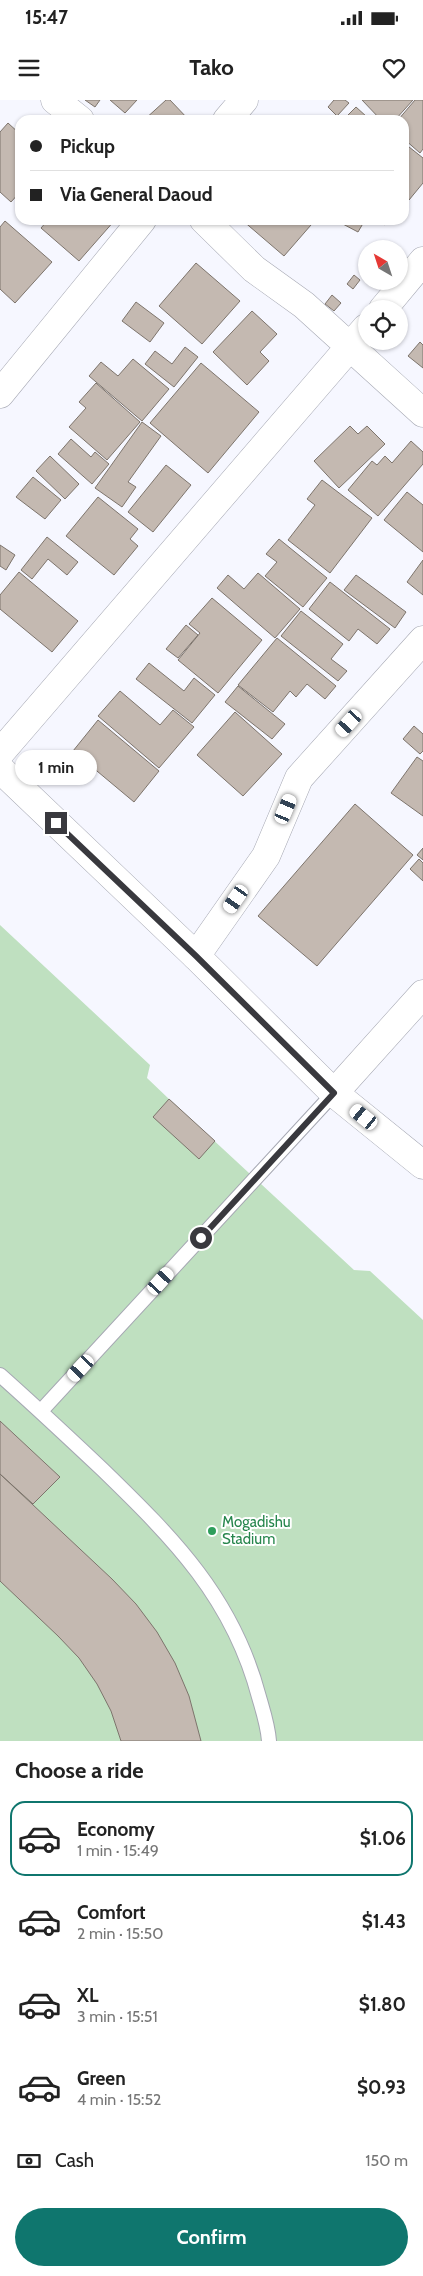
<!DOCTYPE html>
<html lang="en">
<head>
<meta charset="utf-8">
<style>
  :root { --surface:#fff; --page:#f6f6f6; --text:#222; --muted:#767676; --line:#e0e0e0; --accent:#0f766e }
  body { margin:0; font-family:Cabin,sans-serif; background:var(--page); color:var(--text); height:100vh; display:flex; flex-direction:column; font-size:19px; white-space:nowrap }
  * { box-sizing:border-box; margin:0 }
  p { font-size:16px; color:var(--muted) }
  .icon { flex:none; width:28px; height:28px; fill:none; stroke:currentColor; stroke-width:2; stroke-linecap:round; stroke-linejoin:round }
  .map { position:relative; height:1641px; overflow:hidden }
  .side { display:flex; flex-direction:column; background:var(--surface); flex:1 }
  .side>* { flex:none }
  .banner { position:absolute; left:15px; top:15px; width:394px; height:110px; border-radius:15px; box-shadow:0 1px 4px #0004; display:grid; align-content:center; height:110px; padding:0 15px; background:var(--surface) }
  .needle { width:32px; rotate:321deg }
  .controls { position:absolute; left:358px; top:140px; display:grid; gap:10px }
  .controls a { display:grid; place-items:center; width:50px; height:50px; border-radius:50%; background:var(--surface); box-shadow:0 1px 4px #0004; font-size:25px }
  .end { position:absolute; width:22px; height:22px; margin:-11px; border:6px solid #39393e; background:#fff; box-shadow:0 0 0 2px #fff }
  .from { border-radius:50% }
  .bubble { position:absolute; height:35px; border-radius:18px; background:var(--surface); box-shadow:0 1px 4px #0004; font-size:16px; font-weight:700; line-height:35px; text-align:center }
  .car { position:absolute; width:15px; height:30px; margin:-15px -8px; border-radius:6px; box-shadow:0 0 4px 1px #0007; background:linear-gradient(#fff 24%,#345 0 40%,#fff 0 76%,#345 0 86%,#fff 0) }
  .banner b { display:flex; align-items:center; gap:18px; height:48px; font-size:19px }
  .banner b+b { border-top:1px solid var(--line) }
  .banner i { width:12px; height:12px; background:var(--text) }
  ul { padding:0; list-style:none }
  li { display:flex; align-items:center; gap:15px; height:75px; margin:0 10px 8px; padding:0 5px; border:2px solid transparent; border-radius:15px }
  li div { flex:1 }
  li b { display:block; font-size:19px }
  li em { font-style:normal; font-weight:700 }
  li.current { border-color:var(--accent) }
  li>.icon { width:45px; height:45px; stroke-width:1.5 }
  h2 { padding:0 15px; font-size:22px; line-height:60px }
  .pay { display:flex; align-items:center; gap:12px; height:55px; padding:0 15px; font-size:19px }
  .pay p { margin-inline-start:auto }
  .button { display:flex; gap:10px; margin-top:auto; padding:10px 15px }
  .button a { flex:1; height:58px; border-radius:30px; background:var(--accent); color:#fff; font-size:20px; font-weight:700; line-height:58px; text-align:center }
  .status { display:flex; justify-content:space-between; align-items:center; height:35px; padding:0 25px; background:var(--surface); direction:ltr }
  .status svg { height:14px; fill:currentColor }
  header { display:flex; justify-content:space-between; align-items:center; height:65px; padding:0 15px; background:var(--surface); font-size:22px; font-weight:700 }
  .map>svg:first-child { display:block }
  .pitch { fill:#bfe0c0 }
  .building { fill:#c4b9b1; stroke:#7d746c }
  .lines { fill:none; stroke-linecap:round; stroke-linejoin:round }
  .service-casing { stroke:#a6a8b3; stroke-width:16 }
  .minor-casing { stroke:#a6a8b3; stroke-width:29 }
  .secondary-casing { stroke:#a6a8b3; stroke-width:29 }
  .service { stroke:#fff; stroke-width:14 }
  .minor { stroke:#fff; stroke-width:28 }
  .secondary { stroke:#fff; stroke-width:28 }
  .route { stroke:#39393e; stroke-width:6 }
  .leisure-dot { fill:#2e9e5b; stroke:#fff; stroke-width:2 }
  .labels { text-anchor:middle; stroke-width:4; stroke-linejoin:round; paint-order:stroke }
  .leisure-label { font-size:15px; fill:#27864d; stroke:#fff; text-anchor:start }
</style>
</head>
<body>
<div class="status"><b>15:47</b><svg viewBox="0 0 49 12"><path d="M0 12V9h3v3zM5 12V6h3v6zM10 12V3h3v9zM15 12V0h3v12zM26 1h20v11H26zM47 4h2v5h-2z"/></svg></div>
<header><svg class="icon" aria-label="menu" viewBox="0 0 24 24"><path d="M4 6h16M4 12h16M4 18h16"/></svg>Tako<svg class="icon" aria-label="heart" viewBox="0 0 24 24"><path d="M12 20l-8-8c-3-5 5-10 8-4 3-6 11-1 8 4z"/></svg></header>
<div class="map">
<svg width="423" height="1641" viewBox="0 0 423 1641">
  <rect width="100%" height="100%" fill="#f6f7ff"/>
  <path class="pitch" d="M0,825l150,140 -3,13 22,21 185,171 16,1 53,49v421h-423z"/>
  <path class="building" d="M85,0h15l-5,7z
    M110,0h27l-12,13z
    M166,0h4l19,20h-45z
    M334,0h11l4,3 -12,13 -9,-9z
    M362,0h51l-18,20h-14z
    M415,0h8v49l-3,4 -16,-14v-19h-6z
    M356,7l11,10 -3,3h-17l-2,-2z
    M8,23l12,11v58l-9,10 -11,-10v-60z
    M404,43l19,15v25l-14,17 -5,-4z
    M48,120h67l-36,41 -38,-33z
    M242,120h63l6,5 -27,31z
    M342,120h23l-7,12 -17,-9z
    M379,120h10l-4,5z
    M5,121l47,41 -37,41 -15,-14v-62z
    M196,163l44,38 -38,43 -43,-38z
    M354,175l6,5 -7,9 -6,-5z
    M332,195l9,8 -7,8 -9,-7z
    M136,202l28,21 -14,19 -28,-21z
    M252,211l25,23 -17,18 9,9 -22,24 -34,-33z
    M420,242l3,3v23l-15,-12z
    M185,247l13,10 -24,30 -29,-23 10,-13 17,13z
    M133,259l36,30 -27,32 -53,-45 12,-14 17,14z
    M201,263l58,49 -51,61 -58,-50z
    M96,283l44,39 -33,38 -38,-33 17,-19 -7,-6z
    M142,322l19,14 -33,46 8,5 -14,20 -27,-19z
    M350,326l8,8 9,-8 18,18 -46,44 -25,-27z
    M71,339l20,18 4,-5 14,12 -17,20 -34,-30z
    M411,341l12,11v12l-45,52 -30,-26 24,-29 5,4 8,-9 7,7z
    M50,356l29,28 -14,15 -29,-28z
    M166,365l25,20 -38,47 -25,-20z
    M33,377l28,23 -16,19 -29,-22z
    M322,380l50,38 -42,55 -42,-33 27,-35 -8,-6z
    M407,392l16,13v47l-39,-32z
    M98,397l40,32 -8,10 8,7 -24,29 -48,-39z
    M47,437l31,25 -11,13 -19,-16 -16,20 -11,-9z
    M279,439l48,39 -24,29 -38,-31 12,-14 -11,-8z
    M0,445l15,10 -9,15 -6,-4z
    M423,460v35l-16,-13z
    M19,472l59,49 -26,31 -52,-43v-14z
    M258,473l42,36 -25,29 -58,-50 11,-13 16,14z
    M356,475l50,37 -11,16 -51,-38z
    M330,482l60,47 -13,15 -19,-15 -9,12 -40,-32z
    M212,498l50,42 -44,53 -40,-33 22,-27 -11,-9z
    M301,511l42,33 -12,15 16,12 -9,10 -57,-45z
    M186,525l12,10 -20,23 -12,-9z
    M277,538l59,48 -11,13 -18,-15 -11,13 -6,-6 -17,21 -35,-27z
    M149,563l35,28 10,-13 21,17 -23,28 -56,-44z
    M238,586l47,38 -13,15 -47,-37z
    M120,591l40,34 13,-15 21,17 -35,41 -61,-52z
    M235,612l47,42 -39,42 -46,-41z
    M98,620l61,51 -25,31 -61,-51z
    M414,626l9,8v17l-3,3 -17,-15z
    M417,657l6,4v55l-32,-23z
    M355,704l58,51 -96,111 -59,-50z
    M423,748v12l-6,-5z
    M419,759l4,4v18l-13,-12z
    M169,999l46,42 -16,18 -46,-42z
    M0,1321l60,56 -27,27 -33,-30z
    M0,1374l112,105 24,25 21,28 18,31 14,33 12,45h-80l-10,-30 -14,-27 -18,-26 -21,-22 -58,-55z"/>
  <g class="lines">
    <defs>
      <path id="service" d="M0,1275c35,31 69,63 103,95 71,69 130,128 156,227 4,14 9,29 10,44
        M41,1311l293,-318"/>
      <path id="minor" d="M55,0l25,20
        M227,20l17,-20
        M204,120l50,49 50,36 119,108
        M383,209l40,-48
        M0,294l142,-174
        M0,653l366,-425
        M196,856l70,-100 33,-78 124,-138
        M334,993l89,-99"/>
      <path id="secondary" d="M0,669l196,187 138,137 89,72"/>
    </defs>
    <use href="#service" class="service-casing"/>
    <use href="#minor" class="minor-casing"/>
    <use href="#secondary" class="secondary-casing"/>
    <use href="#service" class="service"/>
    <use href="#minor" class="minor"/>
    <use href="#secondary" class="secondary"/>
  </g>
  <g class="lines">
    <path class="route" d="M56,723l140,133 138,137 -133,145"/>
  </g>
  <circle class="leisure-dot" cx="212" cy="1431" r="5"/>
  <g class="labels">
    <g class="leisure-label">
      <text x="222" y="1427">Mogadishu<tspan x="222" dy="17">Stadium</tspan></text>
    </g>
  </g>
</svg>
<div class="controls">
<a><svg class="needle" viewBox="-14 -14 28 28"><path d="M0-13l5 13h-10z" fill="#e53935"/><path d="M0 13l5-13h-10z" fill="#767676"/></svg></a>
<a><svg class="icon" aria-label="locate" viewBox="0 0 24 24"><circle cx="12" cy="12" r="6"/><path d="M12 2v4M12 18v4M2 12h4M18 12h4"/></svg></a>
</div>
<i class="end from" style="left:201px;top:1138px"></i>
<i class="end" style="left:56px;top:723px"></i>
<div class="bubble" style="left:15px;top:650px;width:82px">1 min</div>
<i class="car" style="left:349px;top:623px;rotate:222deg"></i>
<i class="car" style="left:286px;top:709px;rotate:23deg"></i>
<i class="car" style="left:236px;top:799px;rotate:215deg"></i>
<i class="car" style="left:364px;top:1017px;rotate:309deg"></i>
<i class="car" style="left:161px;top:1181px;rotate:42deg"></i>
<i class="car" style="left:81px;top:1268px;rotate:223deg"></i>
<div class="banner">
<b><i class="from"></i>Pickup</b>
<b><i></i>Via General Daoud</b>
</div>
</div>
<section class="side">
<h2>Choose a ride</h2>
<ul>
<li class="current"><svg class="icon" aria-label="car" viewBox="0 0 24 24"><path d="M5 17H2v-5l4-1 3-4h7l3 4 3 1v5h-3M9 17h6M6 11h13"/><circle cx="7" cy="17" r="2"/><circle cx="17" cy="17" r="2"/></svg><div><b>Economy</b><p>1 min · 15:49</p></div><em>$1.06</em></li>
<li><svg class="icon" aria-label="car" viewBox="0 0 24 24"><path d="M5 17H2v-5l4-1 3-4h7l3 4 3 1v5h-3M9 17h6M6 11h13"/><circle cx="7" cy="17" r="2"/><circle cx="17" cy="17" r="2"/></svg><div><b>Comfort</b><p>2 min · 15:50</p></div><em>$1.43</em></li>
<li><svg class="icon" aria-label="car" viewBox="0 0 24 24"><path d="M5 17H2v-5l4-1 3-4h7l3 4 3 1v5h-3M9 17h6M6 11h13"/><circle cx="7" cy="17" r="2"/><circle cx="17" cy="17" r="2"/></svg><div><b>XL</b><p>3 min · 15:51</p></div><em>$1.80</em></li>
<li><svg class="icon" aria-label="car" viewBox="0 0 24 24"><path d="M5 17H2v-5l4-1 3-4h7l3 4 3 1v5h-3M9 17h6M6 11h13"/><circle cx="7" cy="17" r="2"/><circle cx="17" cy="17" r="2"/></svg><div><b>Green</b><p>4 min · 15:52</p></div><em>$0.93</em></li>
</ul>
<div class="pay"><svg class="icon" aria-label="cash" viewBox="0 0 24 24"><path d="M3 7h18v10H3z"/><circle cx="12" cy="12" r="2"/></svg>Cash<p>150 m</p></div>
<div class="button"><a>Confirm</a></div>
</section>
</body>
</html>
